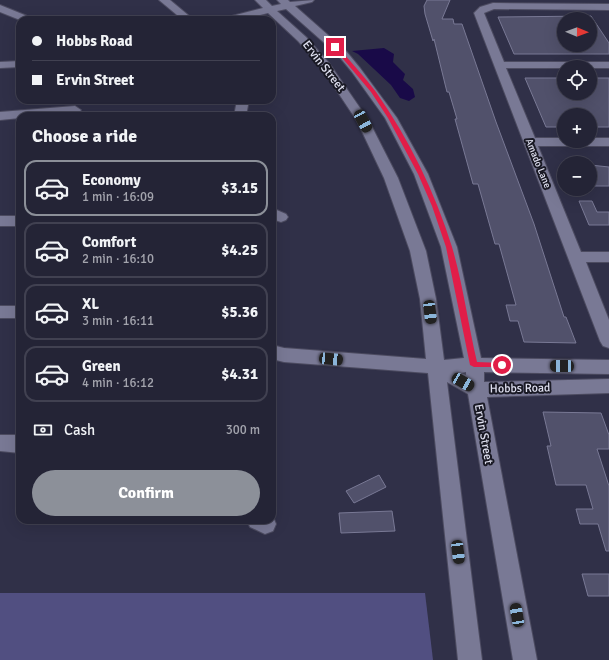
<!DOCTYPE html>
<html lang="en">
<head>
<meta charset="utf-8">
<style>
  :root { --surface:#242436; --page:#2c2c3e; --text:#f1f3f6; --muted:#a3a4ad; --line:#414151; --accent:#8c9099 }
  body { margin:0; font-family:Signika,sans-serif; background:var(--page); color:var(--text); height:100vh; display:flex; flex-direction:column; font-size:15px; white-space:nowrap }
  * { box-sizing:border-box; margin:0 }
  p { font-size:13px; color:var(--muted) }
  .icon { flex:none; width:22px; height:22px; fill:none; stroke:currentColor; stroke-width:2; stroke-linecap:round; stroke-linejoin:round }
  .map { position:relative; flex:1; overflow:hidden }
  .details { position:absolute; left:16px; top:112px; width:260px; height:412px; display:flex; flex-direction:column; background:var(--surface); border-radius:12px; box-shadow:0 4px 16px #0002,0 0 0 1px var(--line) }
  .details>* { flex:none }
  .banner { position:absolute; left:16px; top:16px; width:260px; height:88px; border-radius:12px; box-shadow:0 4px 16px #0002,0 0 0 1px var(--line); display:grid; align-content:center; height:88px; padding:0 16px; background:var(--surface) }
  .needle { width:26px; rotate:91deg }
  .controls { position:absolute; left:557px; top:12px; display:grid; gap:8px }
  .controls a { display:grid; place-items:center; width:40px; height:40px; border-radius:50%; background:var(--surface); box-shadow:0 4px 16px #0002,0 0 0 1px var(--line); font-size:20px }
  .end { position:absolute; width:18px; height:18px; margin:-9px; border:5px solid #e11d48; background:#fff; box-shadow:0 0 0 2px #fff }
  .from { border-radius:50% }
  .car { position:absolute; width:12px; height:24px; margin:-12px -6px; border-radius:5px; box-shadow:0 0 3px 1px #0007; background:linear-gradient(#222 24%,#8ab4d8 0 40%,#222 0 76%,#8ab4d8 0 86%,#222 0) }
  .banner b { display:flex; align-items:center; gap:14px; height:38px; font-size:15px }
  .banner b+b { border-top:1px solid var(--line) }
  .banner i { width:10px; height:10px; background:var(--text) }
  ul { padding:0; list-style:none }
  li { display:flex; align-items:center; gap:12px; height:56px; margin:0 8px 6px; padding:0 8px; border:2px solid var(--line); border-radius:12px }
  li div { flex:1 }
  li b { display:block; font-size:15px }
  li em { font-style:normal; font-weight:700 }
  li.on { border-color:var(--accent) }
  li>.icon { width:36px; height:36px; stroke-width:1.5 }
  h2 { padding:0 16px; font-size:18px; line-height:48px }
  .pay { display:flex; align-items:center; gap:10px; height:44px; padding:0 16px; font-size:15px }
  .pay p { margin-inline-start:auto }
  .cta { display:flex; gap:8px; margin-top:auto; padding:8px 16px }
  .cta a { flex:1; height:46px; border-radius:24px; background:var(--accent); color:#fff; font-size:16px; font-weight:700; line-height:46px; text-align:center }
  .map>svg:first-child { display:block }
  .green { fill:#514f81 }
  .water { fill:#190a48 }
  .building { fill:#51516b; stroke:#797995; fill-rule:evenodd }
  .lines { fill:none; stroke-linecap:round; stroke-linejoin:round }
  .minor-casing { stroke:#4c4b60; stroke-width:2 }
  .minor { fill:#797995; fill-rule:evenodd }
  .route { fill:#e11d48 }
  .labels { text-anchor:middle; stroke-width:4; stroke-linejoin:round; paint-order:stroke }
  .far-street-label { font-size:10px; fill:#dfe0f0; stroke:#191924 }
  .street-label { font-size:12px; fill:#dfe0f0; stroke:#191924 }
</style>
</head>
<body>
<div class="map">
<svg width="609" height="660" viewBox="0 0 609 660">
  <rect width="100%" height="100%" fill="#303048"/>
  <path class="green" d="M0,593h425l8,67h-433z"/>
  <path class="water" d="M384,48l10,6 -1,8 12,12 -2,6 10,9 2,8 -6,4 -9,-3 -9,-13 -33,-31 -6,-3z"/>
  <path class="building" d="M427,0h23l-8,19h11l1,5h8l34,98 38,102 30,93h2l10,26 -52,-1 -6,-21h-8l-4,-16h10l-17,-61h-4l-17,-60h-5l-18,-65h2l-8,-27h-2l-2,-8 -11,-45 -1,2 -8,-27 -1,-8z
    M591,16l18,27v11h-95l-16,-37zM564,19h26v26h-26z
    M525,78h39v15h26v-15h19v49h-19v-12h-26v12h-18z
    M590,165l19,2v19h-19z
    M579,201h13l5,11h12v13h-20z
    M543,412l58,1 8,22v14h-12l12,37v65h-3l-8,-27h-18l-4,-15h17l-7,-24h-30l-9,-39h4z
    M379,475l7,12 -32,16 -8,-12z
    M392,511l3,20 -54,2 -2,-20z
    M582,574h27v22h-21z"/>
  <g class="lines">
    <defs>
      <path id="minor" d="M159,0h11l24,20h-11z
        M255,0h11l6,6 9,-2 -4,-4h11l2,2 24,-2 -2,2 -17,4 51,45 14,17 37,50 31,56 29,73 24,111 128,2v14l-125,-2v10l125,-3v14l-122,4 50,263h-24l-45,-266 -21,-12 35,278h-24l-30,-287 -144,-11 -12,-3v-14l12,3 142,11 -6,-60 -10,-48 -26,-73 -27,-57 -36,-54 -23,-26 -30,-28 -28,7h-17l1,-2 39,-10zM286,9l52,46 14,17 33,46 29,56 27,73 23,111 -20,2 -8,-61 -10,-48 -28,-73 -29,-57 -40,-58 -23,-26 -29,-26zM466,372v3l-5,-2z
        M493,3l116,1v6l-115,-1 -10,4 20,49h105v6h-103l29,70h29v3h26v-3h19v8h-71l43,106h28v10h-23l23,58v28l-6,-2 -3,-5 -126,-328 6,-6z
        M0,5l32,13 1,2h-13l-20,-8z
        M20,61v6l-20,1v-6z
        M237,100h12l-3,16h-12z
        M75,106l6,4 -2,3 -34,3h-25v2l-20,2v-8z
        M272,208l14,6 2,3 -2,3 -5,2 -9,-3z
        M0,216h20v10h-20z
        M0,306h20v12h-20z
        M0,435h20v18l-20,-2z
        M273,517l3,7 -3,7 -8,3 -15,-7 -3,-7h25z"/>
    </defs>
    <use href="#minor" class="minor-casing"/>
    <use href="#minor" class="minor"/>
  </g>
  <path class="route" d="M337,46c13,15 27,30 39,46 33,47 59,100 76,155 11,37 16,77 25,115l25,1 3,2 -1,2h-30l-4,-2 -24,-118 -14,-41 -14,-32 -30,-56 -17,-26 -38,-45z"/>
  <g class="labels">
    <g class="far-street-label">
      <text transform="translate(539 163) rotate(68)" y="4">Amado Lane</text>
    </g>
    <g class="street-label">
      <text transform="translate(324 66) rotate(52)" y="4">Ervin Street</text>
      <text transform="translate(520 388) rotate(-1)" y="4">Hobbs Road</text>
      <text transform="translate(484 434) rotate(80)" y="4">Ervin Street</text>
    </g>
  </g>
</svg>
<div class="controls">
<a><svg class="needle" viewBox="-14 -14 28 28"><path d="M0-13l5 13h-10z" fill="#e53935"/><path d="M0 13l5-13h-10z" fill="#a3a4ad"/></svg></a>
<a><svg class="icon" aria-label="locate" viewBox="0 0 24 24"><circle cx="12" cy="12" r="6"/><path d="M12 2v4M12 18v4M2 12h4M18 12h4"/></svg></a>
<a>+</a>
<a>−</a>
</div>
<i class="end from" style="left:502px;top:365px"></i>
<i class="end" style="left:335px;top:47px"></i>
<i class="car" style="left:363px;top:121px;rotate:152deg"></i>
<i class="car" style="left:430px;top:312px;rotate:173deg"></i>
<i class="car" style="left:331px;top:359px;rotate:95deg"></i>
<i class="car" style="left:562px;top:366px;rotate:271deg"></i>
<i class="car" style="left:463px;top:382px;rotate:120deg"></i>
<i class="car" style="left:458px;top:552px;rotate:173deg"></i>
<i class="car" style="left:517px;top:615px;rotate:350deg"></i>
<div class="banner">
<b><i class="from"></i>Hobbs Road</b>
<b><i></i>Ervin Street</b>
</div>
<section class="details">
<h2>Choose a ride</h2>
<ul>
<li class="on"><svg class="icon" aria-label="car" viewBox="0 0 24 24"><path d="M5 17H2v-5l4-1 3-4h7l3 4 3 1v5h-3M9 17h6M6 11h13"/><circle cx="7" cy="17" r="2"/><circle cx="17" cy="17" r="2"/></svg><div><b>Economy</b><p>1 min · 16:09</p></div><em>$3.15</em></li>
<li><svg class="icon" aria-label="car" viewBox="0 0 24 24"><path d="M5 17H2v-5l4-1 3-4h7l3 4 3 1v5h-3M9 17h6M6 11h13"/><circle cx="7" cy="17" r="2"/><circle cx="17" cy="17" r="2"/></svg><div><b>Comfort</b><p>2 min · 16:10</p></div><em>$4.25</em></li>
<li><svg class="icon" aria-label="car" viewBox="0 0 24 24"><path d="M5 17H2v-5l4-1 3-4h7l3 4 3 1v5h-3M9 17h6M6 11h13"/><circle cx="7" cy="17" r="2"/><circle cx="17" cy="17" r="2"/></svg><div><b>XL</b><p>3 min · 16:11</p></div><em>$5.36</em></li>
<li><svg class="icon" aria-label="car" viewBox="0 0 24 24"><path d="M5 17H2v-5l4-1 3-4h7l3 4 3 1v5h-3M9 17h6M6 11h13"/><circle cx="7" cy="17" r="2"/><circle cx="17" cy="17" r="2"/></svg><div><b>Green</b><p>4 min · 16:12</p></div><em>$4.31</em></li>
</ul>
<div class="pay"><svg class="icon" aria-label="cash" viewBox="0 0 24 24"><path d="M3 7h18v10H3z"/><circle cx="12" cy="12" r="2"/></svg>Cash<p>300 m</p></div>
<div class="cta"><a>Confirm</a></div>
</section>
</div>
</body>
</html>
